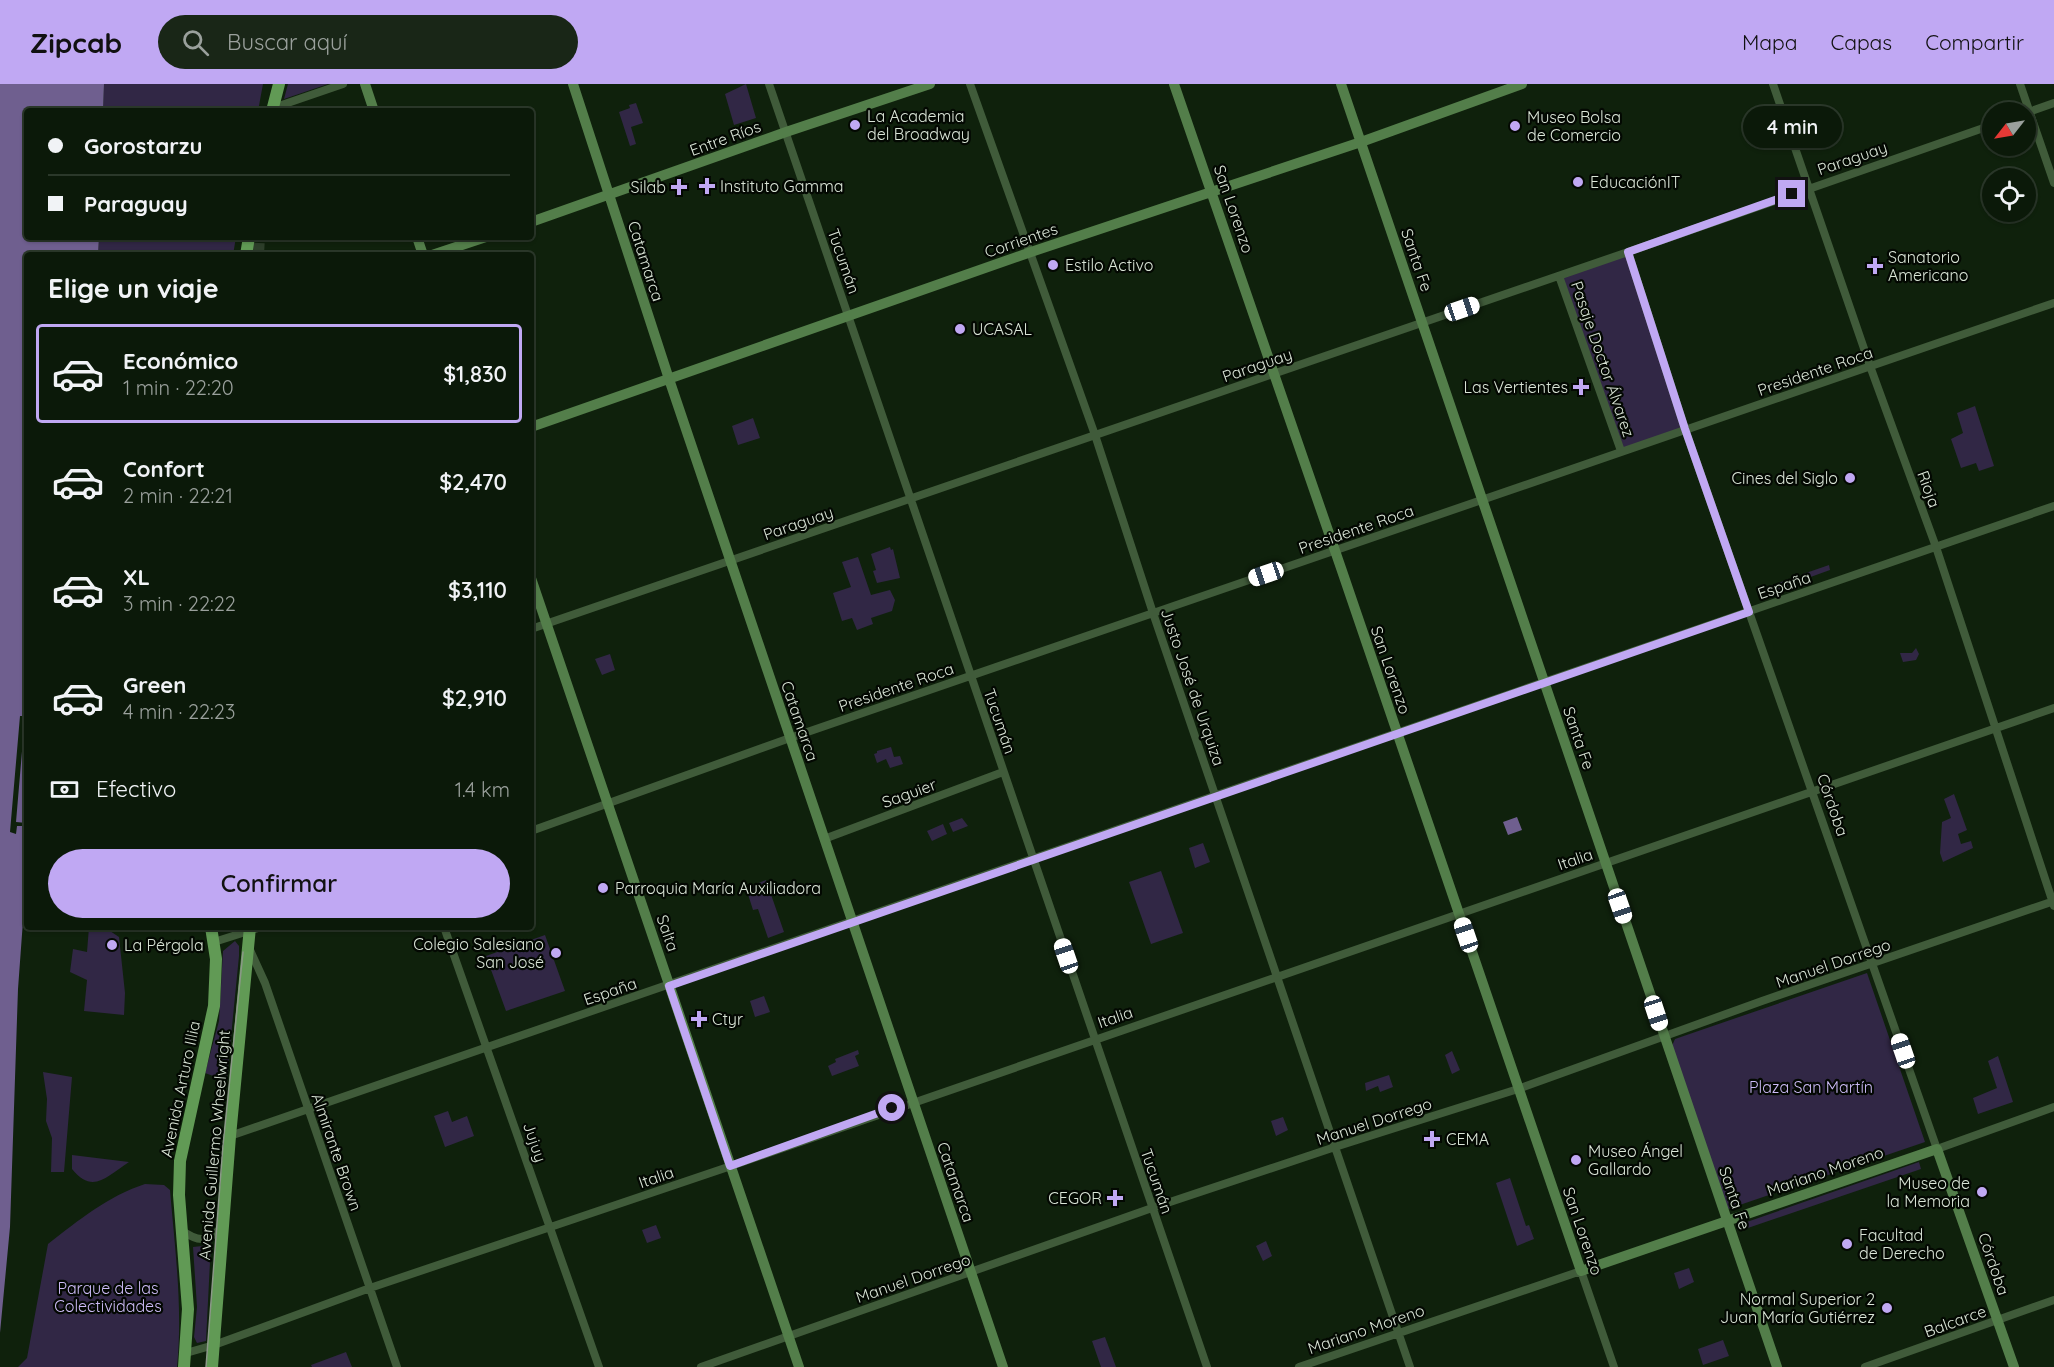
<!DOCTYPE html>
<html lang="es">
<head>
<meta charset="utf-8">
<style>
  :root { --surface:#0b1909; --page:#192617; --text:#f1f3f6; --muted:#9aa09c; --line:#2b382a; --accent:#c0a8f3 }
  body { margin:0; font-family:Quicksand,sans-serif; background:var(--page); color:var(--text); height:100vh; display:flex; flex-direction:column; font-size:22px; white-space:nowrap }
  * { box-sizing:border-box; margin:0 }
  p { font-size:20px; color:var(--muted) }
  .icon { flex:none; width:33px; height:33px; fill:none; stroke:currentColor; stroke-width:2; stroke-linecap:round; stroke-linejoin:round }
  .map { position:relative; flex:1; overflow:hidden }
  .sheet { position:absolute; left:24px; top:168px; width:510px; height:678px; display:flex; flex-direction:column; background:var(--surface); border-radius:6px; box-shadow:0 2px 4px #0004,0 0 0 2px var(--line) }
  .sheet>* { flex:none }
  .top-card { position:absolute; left:24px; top:24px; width:510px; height:132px; border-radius:6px; box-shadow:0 2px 4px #0004,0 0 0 2px var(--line); display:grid; align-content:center; height:132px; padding:0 24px; background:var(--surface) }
  .needle { width:39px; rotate:239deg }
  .fabs { position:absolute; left:1982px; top:18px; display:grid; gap:12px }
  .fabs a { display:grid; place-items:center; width:54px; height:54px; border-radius:50%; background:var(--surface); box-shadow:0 2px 4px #0004,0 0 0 2px var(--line); font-size:30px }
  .end { position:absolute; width:27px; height:27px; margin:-14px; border:8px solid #c0a8f3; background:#111; box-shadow:0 0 0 3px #111 }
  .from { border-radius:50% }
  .bubble { position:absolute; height:42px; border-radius:21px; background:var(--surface); box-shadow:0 2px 4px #0004,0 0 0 2px var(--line); font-size:20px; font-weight:600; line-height:42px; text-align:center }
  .car { position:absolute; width:18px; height:36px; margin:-18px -9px; border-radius:8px; box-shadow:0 0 4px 2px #0007; background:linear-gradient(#fff 24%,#345 0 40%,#fff 0 76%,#345 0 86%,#fff 0) }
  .top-card b { display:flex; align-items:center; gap:21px; height:57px; font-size:22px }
  .top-card b+b { border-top:2px solid var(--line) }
  .top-card i { width:15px; height:15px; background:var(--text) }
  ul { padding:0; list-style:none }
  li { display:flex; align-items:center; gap:18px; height:99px; margin:0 12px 9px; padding:0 12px; border:3px solid transparent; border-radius:6px }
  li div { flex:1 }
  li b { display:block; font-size:22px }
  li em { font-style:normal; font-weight:600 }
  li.active { border-color:var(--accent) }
  li>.icon { width:54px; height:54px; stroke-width:1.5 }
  h2 { padding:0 24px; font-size:27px; line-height:72px }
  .pay { display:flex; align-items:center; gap:15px; height:66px; padding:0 24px; font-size:22px }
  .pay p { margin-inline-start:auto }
  .cta { display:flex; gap:12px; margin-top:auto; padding:12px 24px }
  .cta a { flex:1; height:69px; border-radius:36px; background:var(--accent); color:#111; font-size:24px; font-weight:600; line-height:69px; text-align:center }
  header { display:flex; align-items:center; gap:36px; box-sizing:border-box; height:84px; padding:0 30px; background:var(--accent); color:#111 }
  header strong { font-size:28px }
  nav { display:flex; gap:33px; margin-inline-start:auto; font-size:21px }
  .search { width:420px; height:54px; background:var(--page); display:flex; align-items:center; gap:15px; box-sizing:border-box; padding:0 21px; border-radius:33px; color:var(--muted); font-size:22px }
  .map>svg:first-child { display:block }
  .green { fill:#312745 }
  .water { fill:#6f5f8f }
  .pier { fill:#0f210c }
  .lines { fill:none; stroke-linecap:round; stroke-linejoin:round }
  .primary-tunnel { stroke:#2d3e2a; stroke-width:12; stroke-dasharray:12 6; stroke-linecap:butt }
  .street { stroke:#405b3a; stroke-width:8 }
  .secondary { stroke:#537e4a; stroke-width:10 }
  .primary { stroke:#619a55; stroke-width:12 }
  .tram { stroke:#8b9888; stroke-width:1.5 }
  .route { stroke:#c0a8f3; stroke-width:8 }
  .poi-dot { fill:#c0a8f3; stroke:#030802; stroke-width:2 }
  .labels { text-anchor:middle; stroke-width:4.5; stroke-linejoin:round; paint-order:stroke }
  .poi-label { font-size:16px; fill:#dae5d7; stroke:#030802; text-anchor:start }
  .street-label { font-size:16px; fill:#dae5d7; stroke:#030802 }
  .park-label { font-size:16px; fill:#cdbbf7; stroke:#030802 }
</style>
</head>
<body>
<header>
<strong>Zipcab</strong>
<div class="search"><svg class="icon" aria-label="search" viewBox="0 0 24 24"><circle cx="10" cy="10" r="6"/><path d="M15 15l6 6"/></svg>Buscar aquí</div>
<nav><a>Mapa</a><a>Capas</a><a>Compartir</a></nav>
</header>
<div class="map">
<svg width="2054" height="1283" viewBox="0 0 2054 1283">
  <rect width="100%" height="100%" fill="#0f210c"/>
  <path class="green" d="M104,0h159l-5,27h-155z
    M288,0h40l-44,15z
    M746,0l10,34 -22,7 -9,-31z
    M636,19l7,20 -12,4 5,17 -6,2 -11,-34 11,-4 -1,-3z
    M99,153h137l-3,18h-135z
    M1628,168l57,177 -64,22 -62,-175z
    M1975,322l19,60 -15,5 -3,-8 -15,5 -10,-29 12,-6 -6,-20z
    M753,334l7,20 -22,7 -6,-19z
    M890,463l1,3 2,-1 7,29 -23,5 -4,-12 3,-1 -5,-16z
    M858,473l13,38 19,-5 5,10 -3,11 -21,7 2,6 -16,6 -5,-12 -10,3 -9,-28 18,-6 -9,-25z
    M1829,481l1,5 -25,9 -2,-5z
    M1789,495l2,5 -25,11 -3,-6z
    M1916,564l3,6 -3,6 -13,2 -3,-9h12z
    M610,570l5,16 -13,5 -7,-16z
    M891,663l3,10 6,-1 3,8 -13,4 -4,-9 -9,4 -3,-9 3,-1v-2z
    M1954,710l13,36 -9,4 3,10 10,-3 2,7 -30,14 -3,-9 2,-31 9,-4 -7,-19z
    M962,734l6,8 -15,6 -4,-9z
    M943,740l4,10 -15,7 -5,-10z
    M1203,759l7,19 -15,6 -6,-20z
    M1161,787l22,62 -32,11 -22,-62z
    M766,796l18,52 -16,6 -10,-29 -5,1 -7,-22z
    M89,843h21v4l9,6 6,56 -1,22 -40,-4 3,-31 -17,-8 3,-23 14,3z
    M545,851l20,56 -59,20 -20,-55z
    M235,857l4,5v10l-12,121h-11l-11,-4 14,-52 4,-70z
    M1867,889l58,169 -200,68 -54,-162 4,-9z
    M764,912l6,16 -15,5 -5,-16z
    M858,966l1,4 -4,2 4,10 -27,10 -4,-10 8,-4 -1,-3z
    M1452,967l8,19 -8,4 -7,-19z
    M1998,972l15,46 -35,12 -5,-16 24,-10 -9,-27z
    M43,988l29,5 -8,95h-13l1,-34 -6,-17 1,-22z
    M1389,991l4,12 -13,5 -2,-6 -12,5 -1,-8z
    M448,1027l4,11 15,-6 7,20 -29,11 -11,-31z
    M1283,1033l5,13 -12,6 -5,-15z
    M72,1071l57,7c-22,14 -36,33 -57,7z
    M1919,1078l2,7 -179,61 -1,-6z
    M1510,1094l16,48 3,-1 5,14 -17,7 -21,-63z
    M145,1100l19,1 6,5c5,59 13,119 7,177h-159l9,-9 21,-114c31,-24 60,-48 97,-60z
    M656,1141l5,13 -14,5 -5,-13z
    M1266,1157l6,15 -9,5 -7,-15z
    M211,1158l-5,99 -9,2 -3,-6 3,-30 -4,-60 9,-1z
    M1689,1184l5,14 -15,7 -5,-16z
    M1105,1253l11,30h-15l-9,-26z
    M1723,1256l6,16 -26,9 -5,-16z
    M346,1268l6,15h-40l-1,-2z"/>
  <path class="water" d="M0,0h104l-1,27h-76v126h72l-1,18h-71v611l-9,123 -8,238 -10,106z
    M1517,733l5,13 -14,5 -5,-13z"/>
  <path class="pier" d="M20,632h5l-9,106 11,1v3h-10l-1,8 -6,-2z"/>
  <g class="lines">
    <path class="primary-tunnel" d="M258,171l1,-18"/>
    <path class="street" d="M769,0l438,1283
      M970,0l125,351 58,178 257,754
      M1773,0l97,282 66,181 118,359
      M2020,0l34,99
      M273,24l70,-24
      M2026,29l28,-10
      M1628,168l57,177 252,720 117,-42
      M1559,192l62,175
      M531,545l1097,-377 364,-127
      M531,747l259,-93 1264,-435
      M824,755l179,-67
      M444,843l155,440
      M214,858l47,-15
      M250,866l15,33 132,384
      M230,1052l1824,-630
      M181,1146c17,12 26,13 41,-3
      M186,1269l28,-8 156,-57 361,-122 1323,-458
      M701,1283l451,-159 183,-61 183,-58 244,-88 292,-100
      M1299,1283l282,-96 33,96
      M1865,1283l189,-67"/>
    <path class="secondary" d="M365,0l9,27
      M573,0l96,295 334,988
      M1174,0c138,395 271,791 407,1187l356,-122 77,218
      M1341,0l436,1283
      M531,138l255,-90 144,-48
      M417,153l6,18
      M432,171l54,-18
      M531,343l500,-175 330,-110 161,-58
      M531,494l268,789"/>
    <path class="primary" d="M272,27l7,-27
      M246,171l3,-18
      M184,1283l4,-58 -9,-114 1,-34 34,-155 2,-47 -5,-32
      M212,1283l18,-231 20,-209"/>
    <path class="tram" d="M206,1283l17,-222 20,-193"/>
  </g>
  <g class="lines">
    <path class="route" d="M892,1024l-162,58 -61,-180 1080,-374 -64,-183 -57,-177 164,-58"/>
  </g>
  <g class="poi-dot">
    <circle cx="855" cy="41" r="6"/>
    <circle cx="1515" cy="42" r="6"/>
    <circle cx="1578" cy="98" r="6"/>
    <path d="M704 93h6v6h6v6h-6v6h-6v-6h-6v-6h6z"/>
    <path d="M676 94h6v6h6v6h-6v6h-6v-6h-6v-6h6z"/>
    <circle cx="1053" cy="181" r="6"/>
    <path d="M1872 173h6v6h6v6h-6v6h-6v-6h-6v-6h6z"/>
    <circle cx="960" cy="245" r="6"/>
    <path d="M1578 294h6v6h6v6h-6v6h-6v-6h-6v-6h6z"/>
    <circle cx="1850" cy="394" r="6"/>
    <circle cx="603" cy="804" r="6"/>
    <circle cx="112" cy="861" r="6"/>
    <circle cx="556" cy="869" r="6"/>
    <path d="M696 926h6v6h6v6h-6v6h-6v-6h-6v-6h6z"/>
    <path d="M1429 1046h6v6h6v6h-6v6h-6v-6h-6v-6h6z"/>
    <circle cx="1576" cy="1076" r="6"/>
    <circle cx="1982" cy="1108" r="6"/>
    <path d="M1112 1105h6v6h6v6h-6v6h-6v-6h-6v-6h6z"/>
    <circle cx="1847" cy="1160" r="6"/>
    <circle cx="1887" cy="1224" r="6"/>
  </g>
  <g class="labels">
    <g class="poi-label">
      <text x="867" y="38">La Academia<tspan x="867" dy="18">del Broadway</tspan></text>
      <text x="1527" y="39">Museo Bolsa<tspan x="1527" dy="18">de Comercio</tspan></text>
      <text x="1590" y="104">EducaciónIT</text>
      <text x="720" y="108">Instituto Gamma</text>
      <text x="666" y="109" text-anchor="end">Silab</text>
      <text x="1888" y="179">Sanatorio<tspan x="1888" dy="18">Americano</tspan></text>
      <text x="1065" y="187">Estilo Activo</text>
      <text x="972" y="251">UCASAL</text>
      <text x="1568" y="309" text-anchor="end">Las Vertientes</text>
      <text x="1838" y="400" text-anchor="end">Cines del Siglo</text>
      <text x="615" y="810">Parroquia María Auxiliadora</text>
      <text x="544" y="866" text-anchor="end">Colegio Salesiano<tspan x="544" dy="18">San José</tspan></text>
      <text x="124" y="867">La Pérgola</text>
      <text x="712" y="941">Ctyr</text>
      <text x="1446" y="1061">CEMA</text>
      <text x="1588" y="1073">Museo Ángel<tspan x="1588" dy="18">Gallardo</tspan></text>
      <text x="1970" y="1105" text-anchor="end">Museo de<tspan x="1970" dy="18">la Memoria</tspan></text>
      <text x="1102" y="1120" text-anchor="end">CEGOR</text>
      <text x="1859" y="1157">Facultad<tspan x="1859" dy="18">de Derecho</tspan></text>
      <text x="1875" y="1221" text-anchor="end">Normal Superior 2<tspan x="1875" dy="18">Juan María Gutiérrez</tspan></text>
    </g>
    <g class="street-label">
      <text transform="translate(725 54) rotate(-20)" y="6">Entre Ríos</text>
      <text transform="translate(1852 74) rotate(-19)" y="6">Paraguay</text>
      <text transform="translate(1234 125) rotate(71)" y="6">San Lorenzo</text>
      <text transform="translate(1021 156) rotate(-19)" y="6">Corrientes</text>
      <text transform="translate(1417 176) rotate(71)" y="6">Santa Fe</text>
      <text transform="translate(646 177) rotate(72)" y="6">Catamarca</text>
      <text transform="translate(844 177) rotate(71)" y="6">Tucumán</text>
      <text transform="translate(1603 275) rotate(71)" y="6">Pasaje Doctor Álvarez</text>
      <text transform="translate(1257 281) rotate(-19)" y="6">Paraguay</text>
      <text transform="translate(1815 287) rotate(-19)" y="6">Presidente Roca</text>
      <text transform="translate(1929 405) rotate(70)" y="6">Rioja</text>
      <text transform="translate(798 439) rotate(-19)" y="6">Paraguay</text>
      <text transform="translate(1356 445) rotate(-19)" y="6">Presidente Roca</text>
      <text transform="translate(1784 501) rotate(-19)" y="6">España</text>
      <text transform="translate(1391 586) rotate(71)" y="6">San Lorenzo</text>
      <text transform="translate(896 603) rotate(-19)" y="6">Presidente Roca</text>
      <text transform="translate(1193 603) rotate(71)" y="6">Justo José de Urquiza</text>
      <text transform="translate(800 637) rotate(71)" y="6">Catamarca</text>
      <text transform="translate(1000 637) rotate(71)" y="6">Tucumán</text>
      <text transform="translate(1579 654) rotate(71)" y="6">Santa Fe</text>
      <text transform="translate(909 709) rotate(-20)" y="6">Saguier</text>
      <text transform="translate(1833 721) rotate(71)" y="6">Córdoba</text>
      <text transform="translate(1575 775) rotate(-19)" y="6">Italia</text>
      <text transform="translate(668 849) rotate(71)" y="6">Salta</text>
      <text transform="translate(1833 879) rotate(-19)" y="6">Manuel Dorrego</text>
      <text transform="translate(610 907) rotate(-19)" y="6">España</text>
      <text transform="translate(1115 933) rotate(-19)" y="6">Italia</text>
      <text transform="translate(180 1005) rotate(-78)" y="6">Avenida Arturo Illia</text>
      <text transform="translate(1374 1037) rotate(-18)" y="6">Manuel Dorrego</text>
      <text transform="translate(535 1058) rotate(71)" y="6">Jujuy</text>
      <text transform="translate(214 1061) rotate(-85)" y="6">Avenida Guillermo Wheelwright</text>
      <text transform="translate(337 1068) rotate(71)" y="6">Almirante Brown</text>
      <text transform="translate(1825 1087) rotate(-19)" y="6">Mariano Moreno</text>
      <text transform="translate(656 1093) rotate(-19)" y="6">Italia</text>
      <text transform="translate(1157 1097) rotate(71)" y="6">Tucumán</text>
      <text transform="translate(956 1098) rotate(71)" y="6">Catamarca</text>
      <text transform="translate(1735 1114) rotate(71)" y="6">Santa Fe</text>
      <text transform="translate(1583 1147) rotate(71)" y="6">San Lorenzo</text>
      <text transform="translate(1994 1180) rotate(71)" y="6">Córdoba</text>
      <text transform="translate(913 1194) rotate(-19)" y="6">Manuel Dorrego</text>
      <text transform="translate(1955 1237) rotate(-20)" y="6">Balcarce</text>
      <text transform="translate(1366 1245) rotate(-19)" y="6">Mariano Moreno</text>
    </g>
    <g class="park-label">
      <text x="1811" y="1009">Plaza San Martín</text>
      <text x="108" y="1210">Parque de las<tspan x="108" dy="18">Colectividades</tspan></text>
    </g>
  </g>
</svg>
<div class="fabs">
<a><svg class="needle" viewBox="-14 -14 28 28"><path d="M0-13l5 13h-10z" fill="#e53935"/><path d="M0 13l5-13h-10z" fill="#9aa09c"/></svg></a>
<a><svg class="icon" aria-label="locate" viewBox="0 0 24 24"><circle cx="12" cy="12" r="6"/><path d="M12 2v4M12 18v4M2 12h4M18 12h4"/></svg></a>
</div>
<i class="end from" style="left:892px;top:1024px"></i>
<i class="end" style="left:1792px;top:110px"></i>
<div class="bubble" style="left:1743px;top:22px;width:99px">4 min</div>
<i class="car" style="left:1462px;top:225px;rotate:71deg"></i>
<i class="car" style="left:1266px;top:490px;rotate:251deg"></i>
<i class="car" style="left:1620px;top:822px;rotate:161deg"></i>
<i class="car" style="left:1466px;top:851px;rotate:341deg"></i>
<i class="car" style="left:1066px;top:872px;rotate:341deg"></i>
<i class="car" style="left:1656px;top:929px;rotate:162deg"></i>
<i class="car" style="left:1903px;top:967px;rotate:341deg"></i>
<div class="top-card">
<b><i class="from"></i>Gorostarzu</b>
<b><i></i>Paraguay</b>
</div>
<section class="sheet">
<h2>Elige un viaje</h2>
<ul>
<li class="active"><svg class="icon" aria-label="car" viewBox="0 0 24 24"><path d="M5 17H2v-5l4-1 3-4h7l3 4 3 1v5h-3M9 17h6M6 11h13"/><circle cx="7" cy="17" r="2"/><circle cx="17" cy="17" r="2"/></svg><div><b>Económico</b><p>1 min · 22:20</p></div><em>$1,830</em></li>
<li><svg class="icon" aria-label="car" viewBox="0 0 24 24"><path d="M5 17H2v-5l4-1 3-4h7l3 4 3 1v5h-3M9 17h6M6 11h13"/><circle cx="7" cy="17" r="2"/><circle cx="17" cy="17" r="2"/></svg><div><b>Confort</b><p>2 min · 22:21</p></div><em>$2,470</em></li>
<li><svg class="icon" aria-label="car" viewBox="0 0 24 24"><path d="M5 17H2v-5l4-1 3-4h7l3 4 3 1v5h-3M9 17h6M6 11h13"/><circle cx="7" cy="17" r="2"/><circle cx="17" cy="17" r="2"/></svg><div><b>XL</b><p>3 min · 22:22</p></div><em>$3,110</em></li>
<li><svg class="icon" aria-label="car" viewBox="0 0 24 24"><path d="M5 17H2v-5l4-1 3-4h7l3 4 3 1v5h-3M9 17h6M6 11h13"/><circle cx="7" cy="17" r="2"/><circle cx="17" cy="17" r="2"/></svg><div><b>Green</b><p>4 min · 22:23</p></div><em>$2,910</em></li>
</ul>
<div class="pay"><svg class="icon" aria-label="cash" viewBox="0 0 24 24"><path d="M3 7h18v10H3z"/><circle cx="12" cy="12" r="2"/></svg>Efectivo<p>1.4 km</p></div>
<div class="cta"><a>Confirmar</a></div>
</section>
</div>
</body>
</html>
